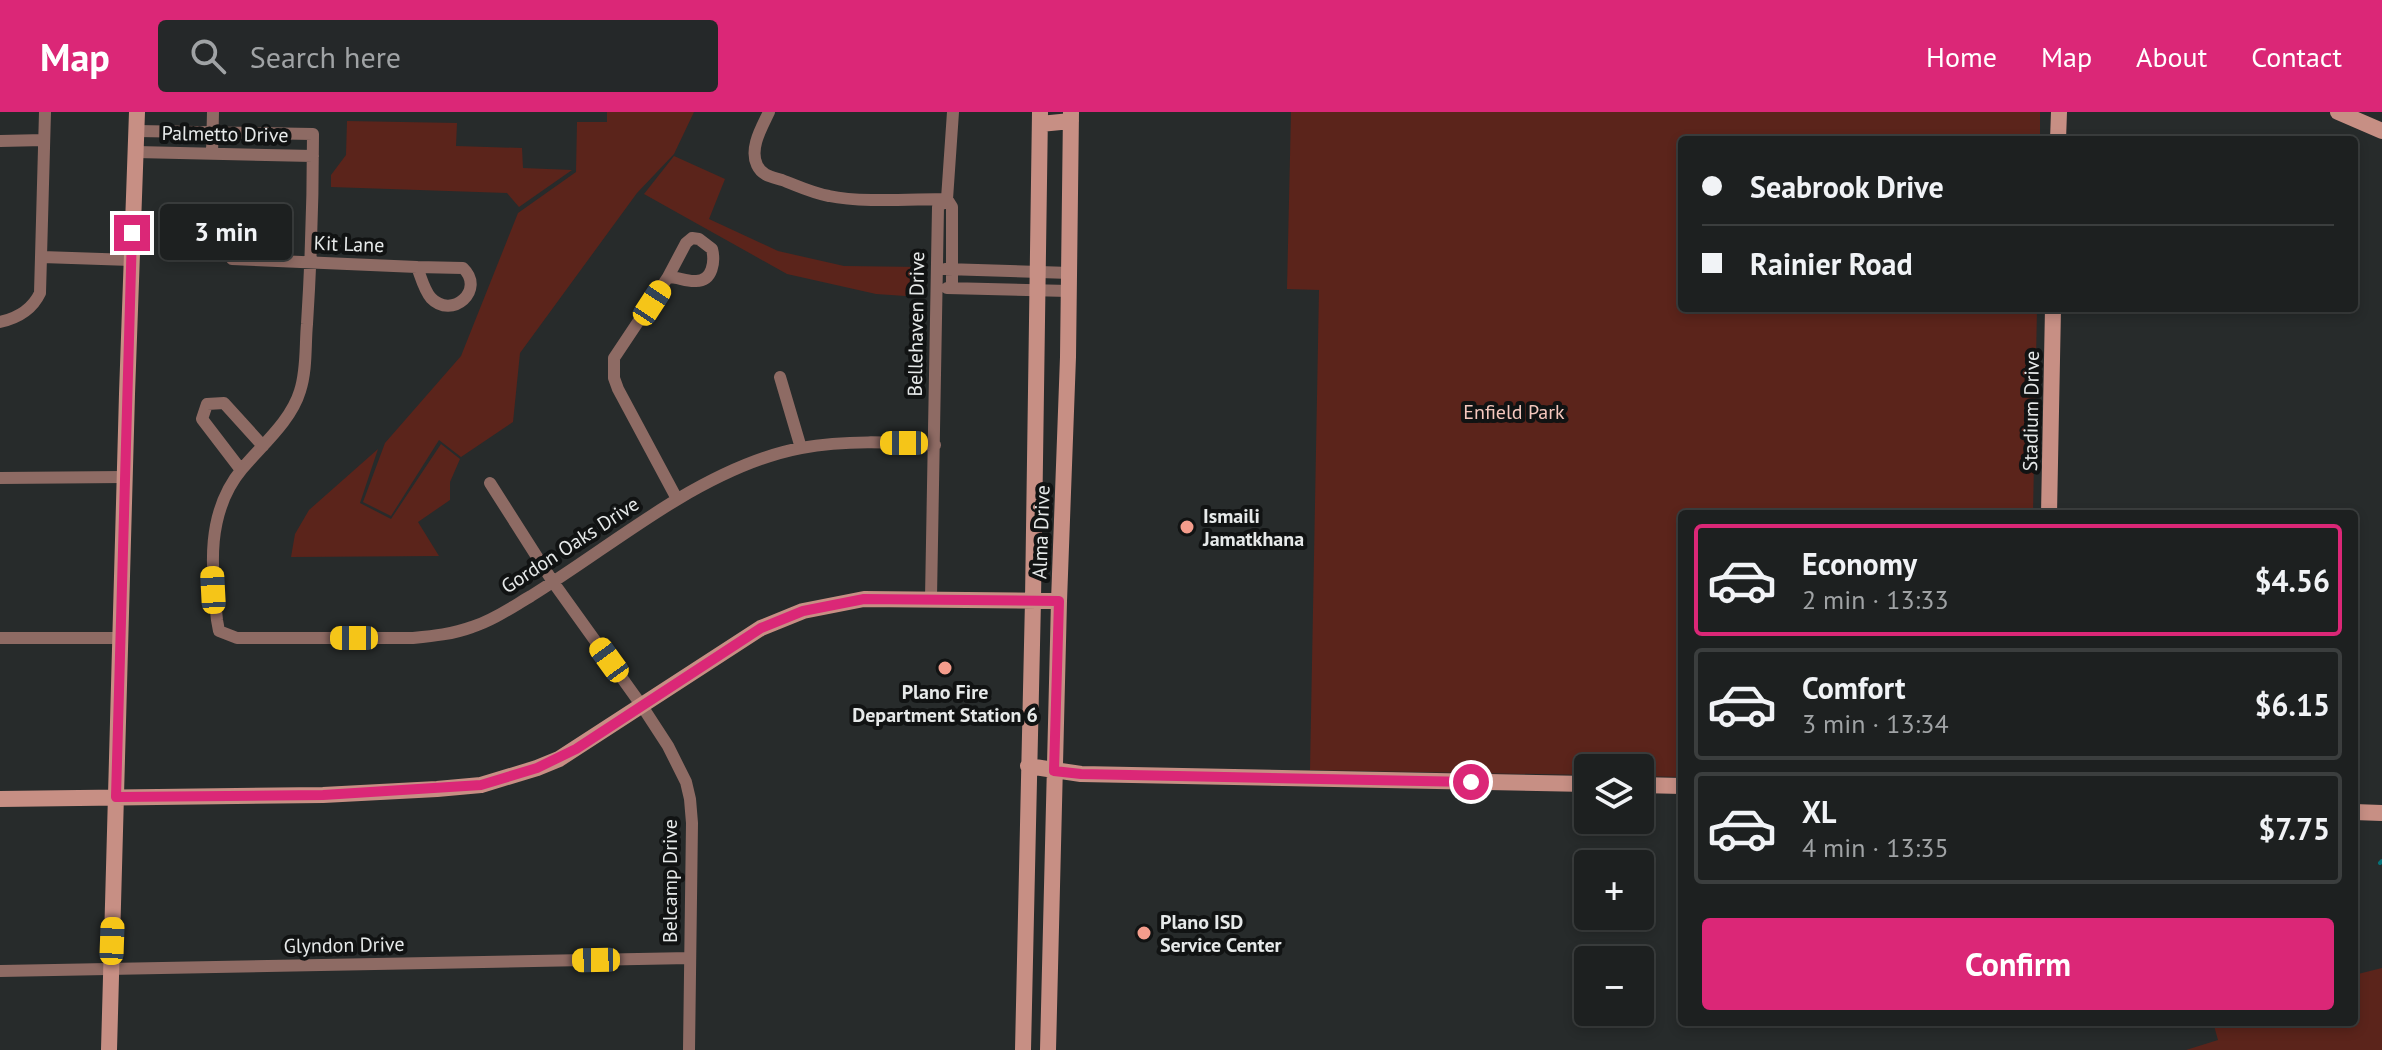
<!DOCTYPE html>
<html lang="en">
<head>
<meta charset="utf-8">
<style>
  :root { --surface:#1d2020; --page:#252829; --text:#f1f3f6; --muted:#a0a3a5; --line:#3b3e3e; --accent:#db2777 }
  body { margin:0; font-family:"PT Sans",sans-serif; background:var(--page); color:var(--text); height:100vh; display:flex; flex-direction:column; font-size:30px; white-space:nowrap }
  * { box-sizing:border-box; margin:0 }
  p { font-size:26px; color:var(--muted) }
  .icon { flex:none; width:44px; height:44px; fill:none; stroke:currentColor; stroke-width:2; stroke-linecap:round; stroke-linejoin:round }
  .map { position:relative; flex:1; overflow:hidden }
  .panel { position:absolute; left:1678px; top:398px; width:680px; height:516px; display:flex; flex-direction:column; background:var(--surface); border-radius:8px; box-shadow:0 4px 12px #0003,0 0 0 2px var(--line) }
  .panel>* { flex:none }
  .banner { position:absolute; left:1678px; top:24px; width:680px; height:176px; border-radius:8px; box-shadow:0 4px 12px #0003,0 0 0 2px var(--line); display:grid; align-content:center; height:176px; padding:0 24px; background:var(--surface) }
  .controls { position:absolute; left:1574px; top:642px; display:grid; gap:16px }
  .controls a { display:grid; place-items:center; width:80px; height:80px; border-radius:8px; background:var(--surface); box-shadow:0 4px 12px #0003,0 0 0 2px var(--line); font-size:40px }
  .end { position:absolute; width:36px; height:36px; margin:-18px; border:10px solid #db2777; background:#fff; box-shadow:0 0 0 4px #fff }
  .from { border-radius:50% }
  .bubble { position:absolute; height:56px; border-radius:8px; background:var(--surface); box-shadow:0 4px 12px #0003,0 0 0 2px var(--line); font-size:26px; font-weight:600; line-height:56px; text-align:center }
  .car { position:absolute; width:24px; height:48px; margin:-24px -12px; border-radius:10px; box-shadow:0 0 6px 2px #0007; background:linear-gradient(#f5c518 24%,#345 0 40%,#f5c518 0 76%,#345 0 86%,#f5c518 0) }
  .banner b { display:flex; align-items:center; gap:28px; height:76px; font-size:30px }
  .banner b+b { border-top:2px solid var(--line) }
  .banner i { width:20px; height:20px; background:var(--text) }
  ul { padding:14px 0 0; list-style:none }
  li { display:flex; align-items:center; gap:24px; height:112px; margin:0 16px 12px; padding:0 8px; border:4px solid var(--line); border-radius:8px }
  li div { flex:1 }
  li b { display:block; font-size:30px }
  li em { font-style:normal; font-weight:600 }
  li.selected { border-color:var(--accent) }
  li>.icon { width:72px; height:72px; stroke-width:1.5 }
  .action { display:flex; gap:16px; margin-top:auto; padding:16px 24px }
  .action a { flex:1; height:92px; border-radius:8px; background:var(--accent); color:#fff; font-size:32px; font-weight:600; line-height:92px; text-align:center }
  header { display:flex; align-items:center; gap:48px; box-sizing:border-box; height:112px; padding:0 40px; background:var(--accent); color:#fff }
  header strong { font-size:38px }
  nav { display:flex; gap:44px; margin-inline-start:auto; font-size:28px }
  .search { width:560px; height:72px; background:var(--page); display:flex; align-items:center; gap:20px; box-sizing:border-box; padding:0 28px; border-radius:8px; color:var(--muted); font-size:30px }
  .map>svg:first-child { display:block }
  .green { fill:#5b241b }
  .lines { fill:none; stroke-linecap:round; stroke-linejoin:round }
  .stream { stroke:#077077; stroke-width:4 }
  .street { stroke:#8e6b64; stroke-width:12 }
  .secondary { stroke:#c78f84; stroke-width:16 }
  .route { stroke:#db2777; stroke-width:10 }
  .poi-dot { fill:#f49d8c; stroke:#111313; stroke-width:3 }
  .labels { text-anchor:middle; stroke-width:8; stroke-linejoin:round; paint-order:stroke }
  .street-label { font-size:20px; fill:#e6e9e9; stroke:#111313 }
  .park-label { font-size:20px; fill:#f5c8be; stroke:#111313 }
  .poi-label { font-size:20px; font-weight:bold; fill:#e6e9e9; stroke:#111313; text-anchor:start }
</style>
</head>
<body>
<header>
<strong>Map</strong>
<div class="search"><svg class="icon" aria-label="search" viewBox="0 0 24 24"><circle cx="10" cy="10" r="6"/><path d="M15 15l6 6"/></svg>Search here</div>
<nav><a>Home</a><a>Map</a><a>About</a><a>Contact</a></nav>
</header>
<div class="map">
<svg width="2382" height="938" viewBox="0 0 2382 938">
  <rect width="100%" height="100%" fill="#272b2b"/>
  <path class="green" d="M607,0h87l-20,42 -37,39 -117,160 -7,69 -52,35 -22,-17 -48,76 -28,-14 22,-59 76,-87 57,-143 58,-41 1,-50h30z
    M1291,0h749v28h-358v168h355l-4,206h-351v263l-42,-1v-8h-52v7l-278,-5 9,-480 -32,-1z
    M347,9l110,2 -1,23 66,2 1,20 49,2 -53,37 -12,-14 -176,-6v-12l15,-20z
    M674,44l51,23 -16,40 69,32 66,15 76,1v30l-44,-3 -89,-20 -143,-80z
    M441,332l19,15 -10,23v18l-32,22 21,34 -148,1 4,-23 14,-24 69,-61 -18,54 31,16z
    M2354,850l4,12 24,-6v82h-196l32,-10 -5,-18h141z"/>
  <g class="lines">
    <path class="stream" d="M2380,751l2,-2"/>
    <path class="street" d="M769,0c-7,15 -20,36 -12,53 5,11 15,12 25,15 16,6 30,13 47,16 33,7 83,3 118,3
      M137,19l176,3c0,64 -2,127 -6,190 -2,21 0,46 -7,67 -9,30 -38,54 -58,78 -36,43 -31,99 -25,151l2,11 18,7h176c20,-2 40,-4 59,-11 22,-7 40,-20 59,-31 50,-31 97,-67 147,-97 37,-22 81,-43 123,-51 44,-8 90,-6 134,-3
      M0,29l44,-1
      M136,40l177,4
      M212,42l1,-42
      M42,145l89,3
      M232,147l185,8
      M417,155l46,1c23,22 -11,52 -32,30 -7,-8 -10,-21 -14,-31z
      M945,157l125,4
      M668,165l18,-34 6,-5 7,1 13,10c3,12 1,32 -16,32 -9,1 -18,-4 -28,-4l-54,81v20l4,11 59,110
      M947,176l122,3
      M952,176v-81l-5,-8 6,-87
      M0,210c18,-4 32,-12 40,-29l5,-181
      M780,265l21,71
      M241,358l-39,-51 5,-15 17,-1 39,43
      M0,366l124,-1
      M490,371l63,99 89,124 26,40 18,36 4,17 2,24 -3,227
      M931,486l7,-391 9,-8
      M0,526h120
      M0,859l690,-13"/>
    <path class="secondary" d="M2338,0l44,19
      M1040,12l31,-3
      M2058,28l1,-28
      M2049,402l4,-206
      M1028,654l53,8 507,10
      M1640,673l42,1
      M0,687l323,-4 114,-6 44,-4 56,-17 22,-9 202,-131 42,-17 61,-12 195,2
      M2354,700l28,1
      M109,938l18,-656 10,-282
      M1023,938l10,-450 7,-488
      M1048,938l11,-449 9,-244 3,-245"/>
  </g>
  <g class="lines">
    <path class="route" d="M132,121l-16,564 207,-2 158,-10 56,-17 39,-19 185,-121 42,-17 61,-12 195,2 -5,170 27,3 390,8"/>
  </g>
  <g class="poi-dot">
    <circle cx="1187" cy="415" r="8"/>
    <circle cx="945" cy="556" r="8"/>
    <circle cx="1144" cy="821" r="8"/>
  </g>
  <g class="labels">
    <g class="street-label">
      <text transform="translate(225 22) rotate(1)" y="7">Palmetto Drive</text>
      <text transform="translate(349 132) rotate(2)" y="7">Kit Lane</text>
      <text transform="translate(916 212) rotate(-89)" y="7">Bellehaven Drive</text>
      <text transform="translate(2031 299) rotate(-89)" y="7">Stadium Drive</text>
      <text transform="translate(1041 420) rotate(-88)" y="7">Alma Drive</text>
      <text transform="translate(570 433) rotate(-33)" y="7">Gordon Oaks Drive</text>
      <text transform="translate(670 769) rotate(-90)" y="7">Belcamp Drive</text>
      <text transform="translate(344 833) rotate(-1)" y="7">Glyndon Drive</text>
    </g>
    <g class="park-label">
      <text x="1514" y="307">Enfield Park</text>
    </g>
    <g class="poi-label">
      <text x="1203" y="411">Ismaili<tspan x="1203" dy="23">Jamatkhana</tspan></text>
      <text x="945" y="587" text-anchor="middle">Plano Fire<tspan x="945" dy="23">Department Station 6</tspan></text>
      <text x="1160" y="817">Plano ISD<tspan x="1160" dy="23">Service Center</tspan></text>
    </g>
  </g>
</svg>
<div class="controls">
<a><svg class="icon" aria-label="layers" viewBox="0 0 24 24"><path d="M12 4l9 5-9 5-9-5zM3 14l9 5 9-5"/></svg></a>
<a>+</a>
<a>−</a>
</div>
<i class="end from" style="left:1471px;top:670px"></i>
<i class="end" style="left:132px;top:121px"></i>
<div class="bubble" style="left:160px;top:92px;width:132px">3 min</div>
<i class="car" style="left:652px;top:191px;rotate:33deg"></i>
<i class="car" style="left:904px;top:331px;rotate:270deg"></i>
<i class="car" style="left:213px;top:478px;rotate:357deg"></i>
<i class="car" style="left:354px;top:526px;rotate:270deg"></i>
<i class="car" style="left:609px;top:548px;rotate:324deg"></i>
<i class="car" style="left:112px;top:829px;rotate:2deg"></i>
<i class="car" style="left:596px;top:848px;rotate:269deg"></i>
<div class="banner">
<b><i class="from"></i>Seabrook Drive</b>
<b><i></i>Rainier Road</b>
</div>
<section class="panel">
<ul>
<li class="selected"><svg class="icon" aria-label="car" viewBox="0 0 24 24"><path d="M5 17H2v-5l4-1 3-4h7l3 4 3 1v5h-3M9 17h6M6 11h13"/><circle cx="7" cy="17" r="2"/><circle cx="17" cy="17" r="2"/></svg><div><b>Economy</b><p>2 min · 13:33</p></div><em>$4.56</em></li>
<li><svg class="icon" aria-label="car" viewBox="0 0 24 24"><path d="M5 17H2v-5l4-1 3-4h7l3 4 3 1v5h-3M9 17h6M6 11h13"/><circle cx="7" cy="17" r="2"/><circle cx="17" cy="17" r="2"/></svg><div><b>Comfort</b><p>3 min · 13:34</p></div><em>$6.15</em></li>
<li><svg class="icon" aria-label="car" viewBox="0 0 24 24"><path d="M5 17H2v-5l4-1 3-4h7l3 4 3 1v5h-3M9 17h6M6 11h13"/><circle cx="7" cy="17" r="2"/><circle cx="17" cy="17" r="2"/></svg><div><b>XL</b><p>4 min · 13:35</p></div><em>$7.75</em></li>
</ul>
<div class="action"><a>Confirm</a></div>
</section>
</div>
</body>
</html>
